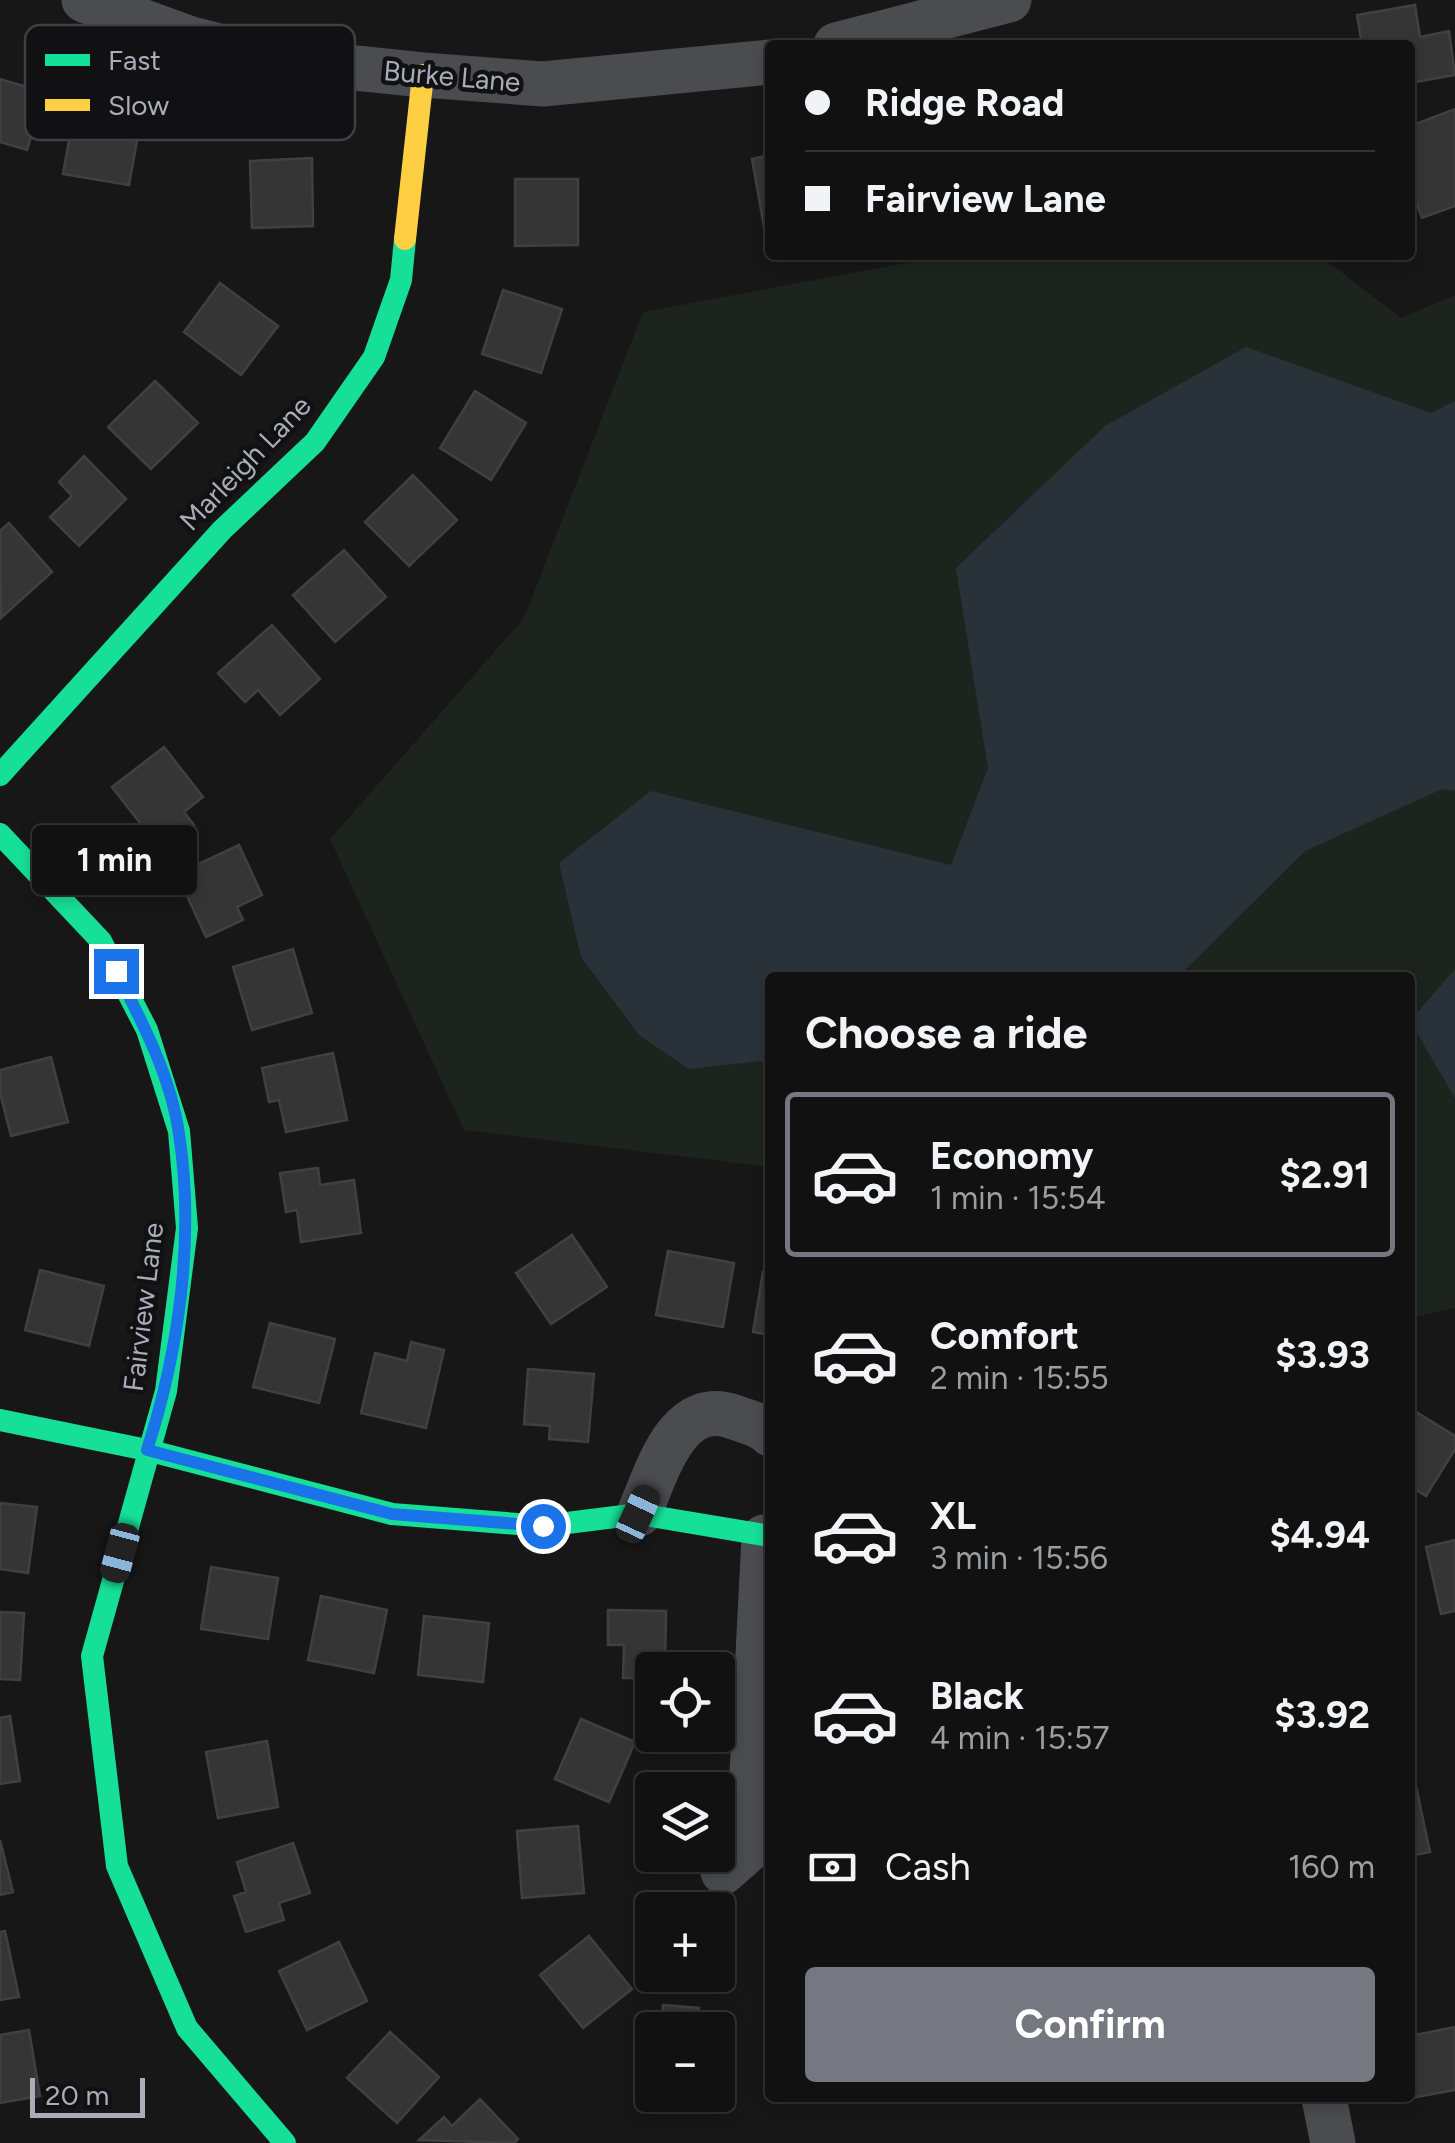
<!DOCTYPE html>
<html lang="en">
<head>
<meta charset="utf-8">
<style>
  :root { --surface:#111; --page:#1e1f1f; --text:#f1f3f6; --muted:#9c9d9f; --line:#303131; --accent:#757880 }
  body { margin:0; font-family:Figtree,sans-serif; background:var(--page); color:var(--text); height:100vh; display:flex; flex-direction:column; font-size:38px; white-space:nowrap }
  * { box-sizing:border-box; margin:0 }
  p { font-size:32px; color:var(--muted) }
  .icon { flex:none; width:55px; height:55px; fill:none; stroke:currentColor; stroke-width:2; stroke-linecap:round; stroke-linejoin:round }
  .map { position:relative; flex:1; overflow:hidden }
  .drawer { position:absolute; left:765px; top:972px; width:650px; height:1130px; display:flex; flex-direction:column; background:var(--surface); border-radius:10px; box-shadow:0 5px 15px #0003,0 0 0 2px var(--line) }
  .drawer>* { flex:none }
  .banner { position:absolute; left:765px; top:40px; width:650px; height:220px; border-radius:10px; box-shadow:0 5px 15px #0003,0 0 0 2px var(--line); display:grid; align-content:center; height:220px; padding:0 40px; background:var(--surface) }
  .controls { position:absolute; left:635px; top:1652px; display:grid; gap:20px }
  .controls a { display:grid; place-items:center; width:100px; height:100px; border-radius:10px; background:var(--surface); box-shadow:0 5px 15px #0003,0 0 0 2px var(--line); font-size:50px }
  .scale { position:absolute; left:30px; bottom:25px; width:115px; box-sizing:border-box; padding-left:10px; border:5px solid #a8adb8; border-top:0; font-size:28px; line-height:35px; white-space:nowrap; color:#a8adb8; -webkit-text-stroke:8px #111113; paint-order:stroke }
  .end { position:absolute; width:45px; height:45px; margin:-22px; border:12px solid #1a73e8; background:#fff; box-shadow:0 0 0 5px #fff }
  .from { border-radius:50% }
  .bubble { position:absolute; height:70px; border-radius:10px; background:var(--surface); box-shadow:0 5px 15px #0003,0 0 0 2px var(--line); font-size:32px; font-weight:700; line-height:70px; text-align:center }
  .car { position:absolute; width:30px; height:60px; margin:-30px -15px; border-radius:12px; box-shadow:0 0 8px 2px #0007; background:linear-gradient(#222 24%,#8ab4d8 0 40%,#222 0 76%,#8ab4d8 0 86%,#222 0) }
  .banner b { display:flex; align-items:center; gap:35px; height:95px; font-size:38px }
  .banner b+b { border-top:2px solid var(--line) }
  .banner i { width:25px; height:25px; background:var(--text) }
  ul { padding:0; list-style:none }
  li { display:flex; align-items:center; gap:30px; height:165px; margin:0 20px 15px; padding:0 20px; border:5px solid transparent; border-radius:10px }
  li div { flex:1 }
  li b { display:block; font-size:38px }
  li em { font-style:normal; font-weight:700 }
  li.current { border-color:var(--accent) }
  li>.icon { width:90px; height:90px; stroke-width:1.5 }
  h2 { padding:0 40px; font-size:45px; line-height:120px }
  .pay { display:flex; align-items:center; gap:25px; height:110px; padding:0 40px; font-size:38px }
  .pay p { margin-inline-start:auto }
  .cta { display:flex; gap:20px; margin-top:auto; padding:20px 40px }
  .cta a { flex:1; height:115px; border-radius:10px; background:var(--accent); color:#fff; font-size:40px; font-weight:700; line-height:115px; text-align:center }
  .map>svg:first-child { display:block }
  .green { fill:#1d241e }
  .water { fill:#2a3239 }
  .building { fill:#353536; stroke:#3f4043; stroke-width:2.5 }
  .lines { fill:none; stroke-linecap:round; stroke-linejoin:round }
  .street { stroke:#4b4c50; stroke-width:45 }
  .fast { stroke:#16e098; stroke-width:22 }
  .slow { stroke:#ffcf43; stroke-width:22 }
  .route { stroke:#1a73e8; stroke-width:12 }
  .labels { text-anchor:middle; stroke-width:9; stroke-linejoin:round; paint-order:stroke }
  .street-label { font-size:28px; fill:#a8adb8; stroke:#111113 }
  .key { fill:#111113; stroke:#3e4045; stroke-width:2.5 }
  .key-label { font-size:28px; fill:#a8adb8 }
</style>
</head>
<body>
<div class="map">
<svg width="1455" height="2143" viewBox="0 0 1455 2143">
  <rect width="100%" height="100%" fill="#171717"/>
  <path class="green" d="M949,255h370l82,63 54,-23v1013l-45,10v-340h-640v189l-306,-37 -134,-291 194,-221 119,-306z"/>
  <path class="water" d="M1246,347l185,66 24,-12v390l-13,-2 -137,62 -127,126 -408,1v82l-81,9 -50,-34 -58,-78 -22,-94 92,-72 300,74 37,-97 -32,-200 149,-142z
    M1455,969v129l-45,-77z"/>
  <path class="building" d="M1415,5l5,32 29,-6 6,44 -45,8v-38h-48l-5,-30z
    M0,79l44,13 -17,58 -27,-8z
    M1455,109v97l-33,12 -12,-32v-60z
    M74,113l66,11 -11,61 -66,-11z
    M770,155v71l-6,1 -12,-68z
    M312,158l1,68 -61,2 -2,-67z
    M515,179h63v66l-63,1z
    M220,283l58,43 -37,49 -57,-43z
    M503,290l59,19 -21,64 -59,-19z
    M155,381l43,42 -47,46 -43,-42z
    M475,391l51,32 -35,57 -51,-32z
    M84,456l42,43 -47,47 -29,-29 22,-21 -13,-14z
    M413,475l44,45 -48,46 -44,-44z
    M9,523l43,49 -51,46 -1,-87z
    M344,550l42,47 -51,45 -42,-47z
    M272,625l48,54 -40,36 -22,-25 -13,12 -27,-29z
    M164,747l39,50 -19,15 10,13 -33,25 -49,-63z
    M239,845l23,50 -25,12 6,13 -37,17 -29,-63z
    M293,949l19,64 -60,17 -19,-63z
    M333,1053l14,67 -61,12 -7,-32 -10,2 -7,-34z
    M51,1057l17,65 -57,14 -11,-43v-23z
    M318,1168l2,17 34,-5 7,53 -60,9 -4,-32 -11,2 -6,-39z
    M572,1235l35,52 -56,37 -35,-51z
    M668,1251l66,12 -11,64 -67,-12z
    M40,1270l64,16 -15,60 -64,-16z
    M763,1272l7,1v62l-17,-3z
    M270,1323l65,16 -16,64 -66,-16z
    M411,1342l33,8 -18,78 -65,-15 14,-60 32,8z
    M528,1369l66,5 -6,68 -39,-3 1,-13 -26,-2z
    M1410,1408l45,28v13l-29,47 -16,-10z
    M0,1503l37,4 -9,66 -28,-4z
    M1455,1540v71l-14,3 -15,-67z
    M211,1567l67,11 -10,61 -67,-10z
    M321,1596l66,14 -13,63 -66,-13z
    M608,1610l58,1 -1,59h-13v8h-29l1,-33h-16z
    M0,1612l24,1 -4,67 -20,-1z
    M424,1616l65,7 -6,59 -65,-7z
    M10,1716l10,65 -20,3v-66z
    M581,1719l54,23 -26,60 -54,-23z
    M267,1741l11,66 -60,11 -12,-66z
    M1416,1786l14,66 -20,4v-68z
    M578,1826l6,67 -62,5 -5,-67z
    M0,1840l13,52 -13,3z
    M293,1843l17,50 -31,10 5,17 -38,12 -12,-36 12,-4 -9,-30z
    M5,1931l14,66 -19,3v-68z
    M589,1936l43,53 -49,39 -43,-53z
    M339,1942l28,59 -60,29 -28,-59z
    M663,2005l36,3 -1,10 30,3 -6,59 -4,-1v-49h-57z
    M1455,2027v63l-44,8 -1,-62z
    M29,2030l11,66 -40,7v-68z
    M390,2032l49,45 -42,46 -50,-45z
    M480,2099l38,40 -4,4 -95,-3 25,-23 8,9z"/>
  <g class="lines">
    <path class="street" d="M84,0l104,38 81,21 154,16 120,9 227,-22
      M836,45l173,-45
      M639,1514c17,-39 37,-118 95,-97 13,5 27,7 36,17
      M723,1872l25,-22 16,-313
      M1324,2098l9,45"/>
    <path class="fast" d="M0,775l222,-245 93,-88 59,-85 27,-77 4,-41
      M0,834l101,107 46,89 32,101 8,97 -21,163 -74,265 25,210 70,162 98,115
      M0,1420l147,30 245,64 151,12 96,-12 131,22"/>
    <path class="slow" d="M405,239l18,-164"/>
  </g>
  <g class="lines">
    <path class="route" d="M116,971c26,50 55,106 63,163 16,103 0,217 -32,316l245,64 151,12"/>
  </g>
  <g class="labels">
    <g class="street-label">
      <text transform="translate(452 76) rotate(5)" y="10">Burke Lane</text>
      <text transform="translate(245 463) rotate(-46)" y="10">Marleigh Lane</text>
      <text transform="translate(143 1307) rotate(-83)" y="10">Fairview Lane</text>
    </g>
  </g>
  <rect x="25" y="25" width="330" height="115" rx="15" class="key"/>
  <rect x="45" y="54" width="45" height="12" fill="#16e098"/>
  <rect x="45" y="99" width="45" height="12" fill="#ffcf43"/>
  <g class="key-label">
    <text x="108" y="70">Fast</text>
    <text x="108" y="115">Slow</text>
  </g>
</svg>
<div class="controls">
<a><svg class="icon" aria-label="locate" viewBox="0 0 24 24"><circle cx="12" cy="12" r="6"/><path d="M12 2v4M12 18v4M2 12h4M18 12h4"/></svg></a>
<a><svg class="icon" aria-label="layers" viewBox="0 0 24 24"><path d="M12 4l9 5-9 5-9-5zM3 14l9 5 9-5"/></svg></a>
<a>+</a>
<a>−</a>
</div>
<div class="scale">20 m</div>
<i class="end from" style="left:543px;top:1526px"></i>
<i class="end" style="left:116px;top:971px"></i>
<div class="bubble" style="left:32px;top:825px;width:165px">1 min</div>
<i class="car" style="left:638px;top:1514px;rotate:25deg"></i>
<i class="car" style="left:120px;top:1553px;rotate:195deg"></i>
<div class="banner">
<b><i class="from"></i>Ridge Road</b>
<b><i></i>Fairview Lane</b>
</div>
<section class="drawer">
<h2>Choose a ride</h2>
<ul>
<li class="current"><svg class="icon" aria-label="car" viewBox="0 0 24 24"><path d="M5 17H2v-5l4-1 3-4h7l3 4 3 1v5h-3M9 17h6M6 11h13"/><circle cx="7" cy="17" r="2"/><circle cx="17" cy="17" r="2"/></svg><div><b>Economy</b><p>1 min · 15:54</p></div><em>$2.91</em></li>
<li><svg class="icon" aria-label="car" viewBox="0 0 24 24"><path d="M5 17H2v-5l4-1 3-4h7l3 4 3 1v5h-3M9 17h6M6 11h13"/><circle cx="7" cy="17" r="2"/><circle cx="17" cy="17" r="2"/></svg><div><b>Comfort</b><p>2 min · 15:55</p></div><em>$3.93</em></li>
<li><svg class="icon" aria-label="car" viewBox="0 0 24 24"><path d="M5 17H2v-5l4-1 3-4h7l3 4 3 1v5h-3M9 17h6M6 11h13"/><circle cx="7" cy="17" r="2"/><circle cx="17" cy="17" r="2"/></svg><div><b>XL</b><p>3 min · 15:56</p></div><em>$4.94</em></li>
<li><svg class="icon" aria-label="car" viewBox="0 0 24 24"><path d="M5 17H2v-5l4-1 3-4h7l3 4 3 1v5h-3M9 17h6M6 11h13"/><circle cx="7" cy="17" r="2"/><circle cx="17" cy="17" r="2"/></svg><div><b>Black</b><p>4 min · 15:57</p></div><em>$3.92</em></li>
</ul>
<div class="pay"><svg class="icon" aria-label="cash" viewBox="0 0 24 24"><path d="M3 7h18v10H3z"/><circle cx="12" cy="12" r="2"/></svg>Cash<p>160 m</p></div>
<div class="cta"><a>Confirm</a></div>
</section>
</div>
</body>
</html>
